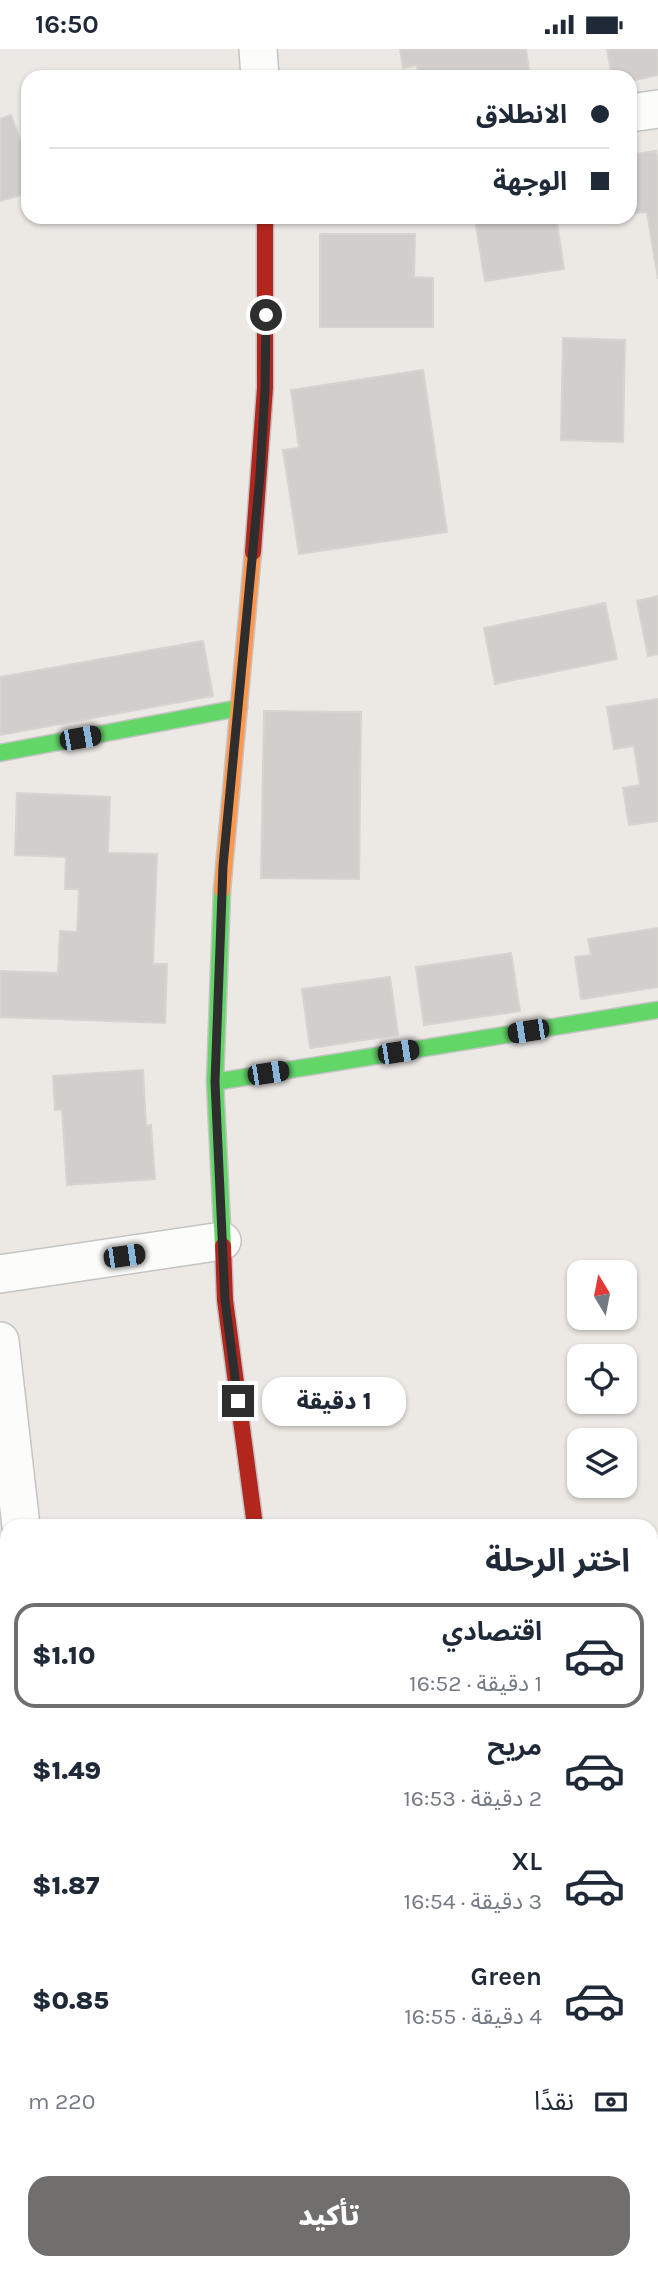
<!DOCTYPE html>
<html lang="ar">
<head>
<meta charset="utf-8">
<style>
  :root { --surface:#fff; --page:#f6f6f7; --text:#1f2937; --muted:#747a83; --line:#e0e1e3; --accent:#706f6e }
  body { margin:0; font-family:Karla,"Noto Sans Arabic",sans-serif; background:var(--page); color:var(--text); direction:rtl; height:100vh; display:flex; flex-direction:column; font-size:26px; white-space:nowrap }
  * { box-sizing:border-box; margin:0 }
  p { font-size:23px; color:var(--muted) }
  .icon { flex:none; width:38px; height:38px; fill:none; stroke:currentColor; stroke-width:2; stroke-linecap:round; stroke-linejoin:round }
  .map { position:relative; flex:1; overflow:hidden; direction:ltr }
  .side { position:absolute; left:0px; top:1470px; width:658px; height:751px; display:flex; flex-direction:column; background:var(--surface); border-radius:21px 21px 0 0; box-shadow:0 2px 5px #0004; direction:rtl }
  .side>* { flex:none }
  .banner { position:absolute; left:21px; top:21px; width:616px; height:154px; border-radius:21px; box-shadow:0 2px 5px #0004; direction:rtl; display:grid; align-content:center; height:154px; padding:0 28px; background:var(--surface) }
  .needle { width:46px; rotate:350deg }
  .controls { position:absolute; left:567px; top:1211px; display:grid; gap:14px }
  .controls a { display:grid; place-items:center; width:70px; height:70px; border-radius:14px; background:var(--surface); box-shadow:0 2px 5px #0004; font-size:35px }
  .end { position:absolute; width:32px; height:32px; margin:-16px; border:9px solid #2e2e2e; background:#fff; box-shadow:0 0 0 4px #fff }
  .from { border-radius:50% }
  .bubble { position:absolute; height:49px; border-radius:21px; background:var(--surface); box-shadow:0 2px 5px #0004; font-size:23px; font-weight:800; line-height:49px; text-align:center; direction:rtl }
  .car { position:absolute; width:21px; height:42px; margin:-21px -10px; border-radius:9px; box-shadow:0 0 5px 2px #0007; background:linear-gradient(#222 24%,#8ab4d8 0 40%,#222 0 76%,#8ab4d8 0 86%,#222 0) }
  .banner b { display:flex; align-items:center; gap:24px; height:66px; font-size:26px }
  .banner b+b { border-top:2px solid var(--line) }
  .banner i { width:18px; height:18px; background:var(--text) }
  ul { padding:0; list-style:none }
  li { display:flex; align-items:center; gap:21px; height:105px; margin:0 14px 10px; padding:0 14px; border:4px solid transparent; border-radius:21px }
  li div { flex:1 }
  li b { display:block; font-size:26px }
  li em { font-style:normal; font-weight:800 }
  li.selected { border-color:var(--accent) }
  li>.icon { width:63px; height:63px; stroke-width:1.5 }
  h2 { padding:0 28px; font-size:32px; line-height:84px }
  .pay { display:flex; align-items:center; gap:18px; height:77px; padding:0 28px; font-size:26px }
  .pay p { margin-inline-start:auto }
  .action { display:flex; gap:14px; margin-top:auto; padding:14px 28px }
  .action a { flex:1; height:80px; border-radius:21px; background:var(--accent); color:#fff; font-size:28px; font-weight:800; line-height:80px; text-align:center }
  .status { display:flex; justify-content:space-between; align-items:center; height:49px; padding:0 35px; background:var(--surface); direction:ltr }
  .status svg { height:19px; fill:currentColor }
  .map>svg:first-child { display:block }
  .building { fill:#d1cecb; stroke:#d7d4d0; stroke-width:2 }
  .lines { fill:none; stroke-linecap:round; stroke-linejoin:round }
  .street-casing { stroke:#c5c4c5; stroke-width:40 }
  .fast-casing { stroke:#c5c4c5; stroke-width:19 }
  .slow-casing { stroke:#c5c4c5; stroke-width:19 }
  .jam-casing { stroke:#c5c4c5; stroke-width:19 }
  .street { stroke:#fcfcfb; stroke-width:37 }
  .fast { stroke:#63d668; stroke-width:16 }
  .slow { stroke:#ff974d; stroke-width:16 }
  .jam { stroke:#b3261e; stroke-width:16 }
  .route { stroke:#2e2e2e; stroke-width:9 }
</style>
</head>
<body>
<div class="status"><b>16:50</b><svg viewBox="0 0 49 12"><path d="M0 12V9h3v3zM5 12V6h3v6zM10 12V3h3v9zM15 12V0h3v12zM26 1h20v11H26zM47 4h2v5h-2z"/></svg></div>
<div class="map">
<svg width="658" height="2220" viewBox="0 0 658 2220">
  <rect width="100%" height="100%" fill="#ece8e4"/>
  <path class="building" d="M400,0h126l4,28h-111l-2,-12 -14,3z
    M607,0h51v26l-28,6v-4h-18z
    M11,66l17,46v32l-28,8v-82z
    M656,102l2,12v116l-11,-67 -13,1 -4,-25v-33z
    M498,168h58l8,52 -79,12 -10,-61z
    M320,185h95l-1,43 19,1v49h-113z
    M563,289l62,2 -2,102 -62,-2z
    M423,321l24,162 -148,22 -16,-104 16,-2 -8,-58z
    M658,547v58l-10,2 -11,-55z
    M605,554l12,56 -122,25 -11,-56z
    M203,592l10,55 -213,39v-58z
    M658,650v122l-29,4 -6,-37 17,-3 -6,-39 -20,3 -7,-42z
    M264,662l97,1 -2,167 -98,-1z
    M17,744l93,4 -2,56 49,1 -4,110h14l-2,59 -165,-6v-46l58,2 2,-42 17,1 2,-43h-14l1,-32 -51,-2z
    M658,879v59l-77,12 -6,-42 16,-2 -3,-16z
    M511,904l9,58 -96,14 -8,-58z
    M390,928l8,58 -88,13 -8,-59z
    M143,1021l3,56 5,-1 4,54 -88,6 -5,-76 -7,1 -2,-34z
    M7,1820v165l-7,1v-164z
    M658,2023v63l-7,1v-62z
    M198,2214h98l1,6h-98z
    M379,2214h99l1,6h-99z"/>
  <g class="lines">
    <defs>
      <path id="street" d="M258,0l2,28
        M630,64l28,-4
        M0,1225l222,-33
        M0,1292l21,185
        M0,1621l7,-1
        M651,1888l7,-1
        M0,2011l7,-2
        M0,2190l7,-1
        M161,2214l1,6
        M366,2214l1,6"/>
      <path id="fast" d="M0,704l239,-45
        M222,841l-7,192 8,164
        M215,1033l443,-72"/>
      <path id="slow" d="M222,841l31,-338"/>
      <path id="jam" d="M253,503l12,-164v-171
        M223,1197l2,54 30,226"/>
    </defs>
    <use href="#street" class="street-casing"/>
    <use href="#fast" class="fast-casing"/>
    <use href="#slow" class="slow-casing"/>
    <use href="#jam" class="jam-casing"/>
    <use href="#street" class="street"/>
    <use href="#fast" class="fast"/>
    <use href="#slow" class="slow"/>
    <use href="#jam" class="jam"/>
  </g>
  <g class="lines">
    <path class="route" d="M238,1352l-13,-101 -10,-218 8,-216 37,-391 5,-86 1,-74"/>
  </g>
</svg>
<div class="controls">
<a><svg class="needle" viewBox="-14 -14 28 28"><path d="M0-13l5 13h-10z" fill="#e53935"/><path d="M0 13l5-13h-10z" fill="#747a83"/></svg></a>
<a><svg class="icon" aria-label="locate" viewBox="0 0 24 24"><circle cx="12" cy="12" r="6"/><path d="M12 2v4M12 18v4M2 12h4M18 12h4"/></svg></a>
<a><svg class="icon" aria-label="layers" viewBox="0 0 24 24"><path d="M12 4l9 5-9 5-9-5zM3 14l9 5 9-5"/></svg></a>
</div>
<i class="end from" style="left:266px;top:266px"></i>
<i class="end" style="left:238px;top:1352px"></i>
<div class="bubble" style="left:262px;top:1328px;width:144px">1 دقيقة</div>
<i class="car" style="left:80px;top:689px;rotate:80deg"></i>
<i class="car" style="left:528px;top:982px;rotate:261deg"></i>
<i class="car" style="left:398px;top:1003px;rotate:81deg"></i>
<i class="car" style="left:268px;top:1024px;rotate:81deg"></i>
<i class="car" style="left:124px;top:1207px;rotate:82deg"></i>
<div class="banner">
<b><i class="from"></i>الانطلاق</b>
<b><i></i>الوجهة</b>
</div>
<section class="side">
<h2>اختر الرحلة</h2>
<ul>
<li class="selected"><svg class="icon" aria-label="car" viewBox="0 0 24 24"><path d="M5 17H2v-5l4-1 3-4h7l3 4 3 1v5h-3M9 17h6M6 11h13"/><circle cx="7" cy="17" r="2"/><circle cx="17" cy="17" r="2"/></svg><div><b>اقتصادي</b><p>1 دقيقة · 16:52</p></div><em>$1.10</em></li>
<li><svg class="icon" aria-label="car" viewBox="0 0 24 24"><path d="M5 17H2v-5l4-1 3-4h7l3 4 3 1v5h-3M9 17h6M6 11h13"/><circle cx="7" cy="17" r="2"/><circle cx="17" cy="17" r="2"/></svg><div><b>مريح</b><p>2 دقيقة · 16:53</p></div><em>$1.49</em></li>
<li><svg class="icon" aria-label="car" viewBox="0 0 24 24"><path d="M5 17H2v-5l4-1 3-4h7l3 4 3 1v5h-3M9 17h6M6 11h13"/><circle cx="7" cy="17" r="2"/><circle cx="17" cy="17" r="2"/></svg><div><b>XL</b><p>3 دقيقة · 16:54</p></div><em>$1.87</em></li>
<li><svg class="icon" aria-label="car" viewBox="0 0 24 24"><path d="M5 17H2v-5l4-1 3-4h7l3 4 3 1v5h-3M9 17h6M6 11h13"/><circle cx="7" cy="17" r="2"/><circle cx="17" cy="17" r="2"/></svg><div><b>Green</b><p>4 دقيقة · 16:55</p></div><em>$0.85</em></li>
</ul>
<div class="pay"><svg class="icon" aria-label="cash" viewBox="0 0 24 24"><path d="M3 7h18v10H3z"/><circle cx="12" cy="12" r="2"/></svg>نقدًا<p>220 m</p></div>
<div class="action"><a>تأكيد</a></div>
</section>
</div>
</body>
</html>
